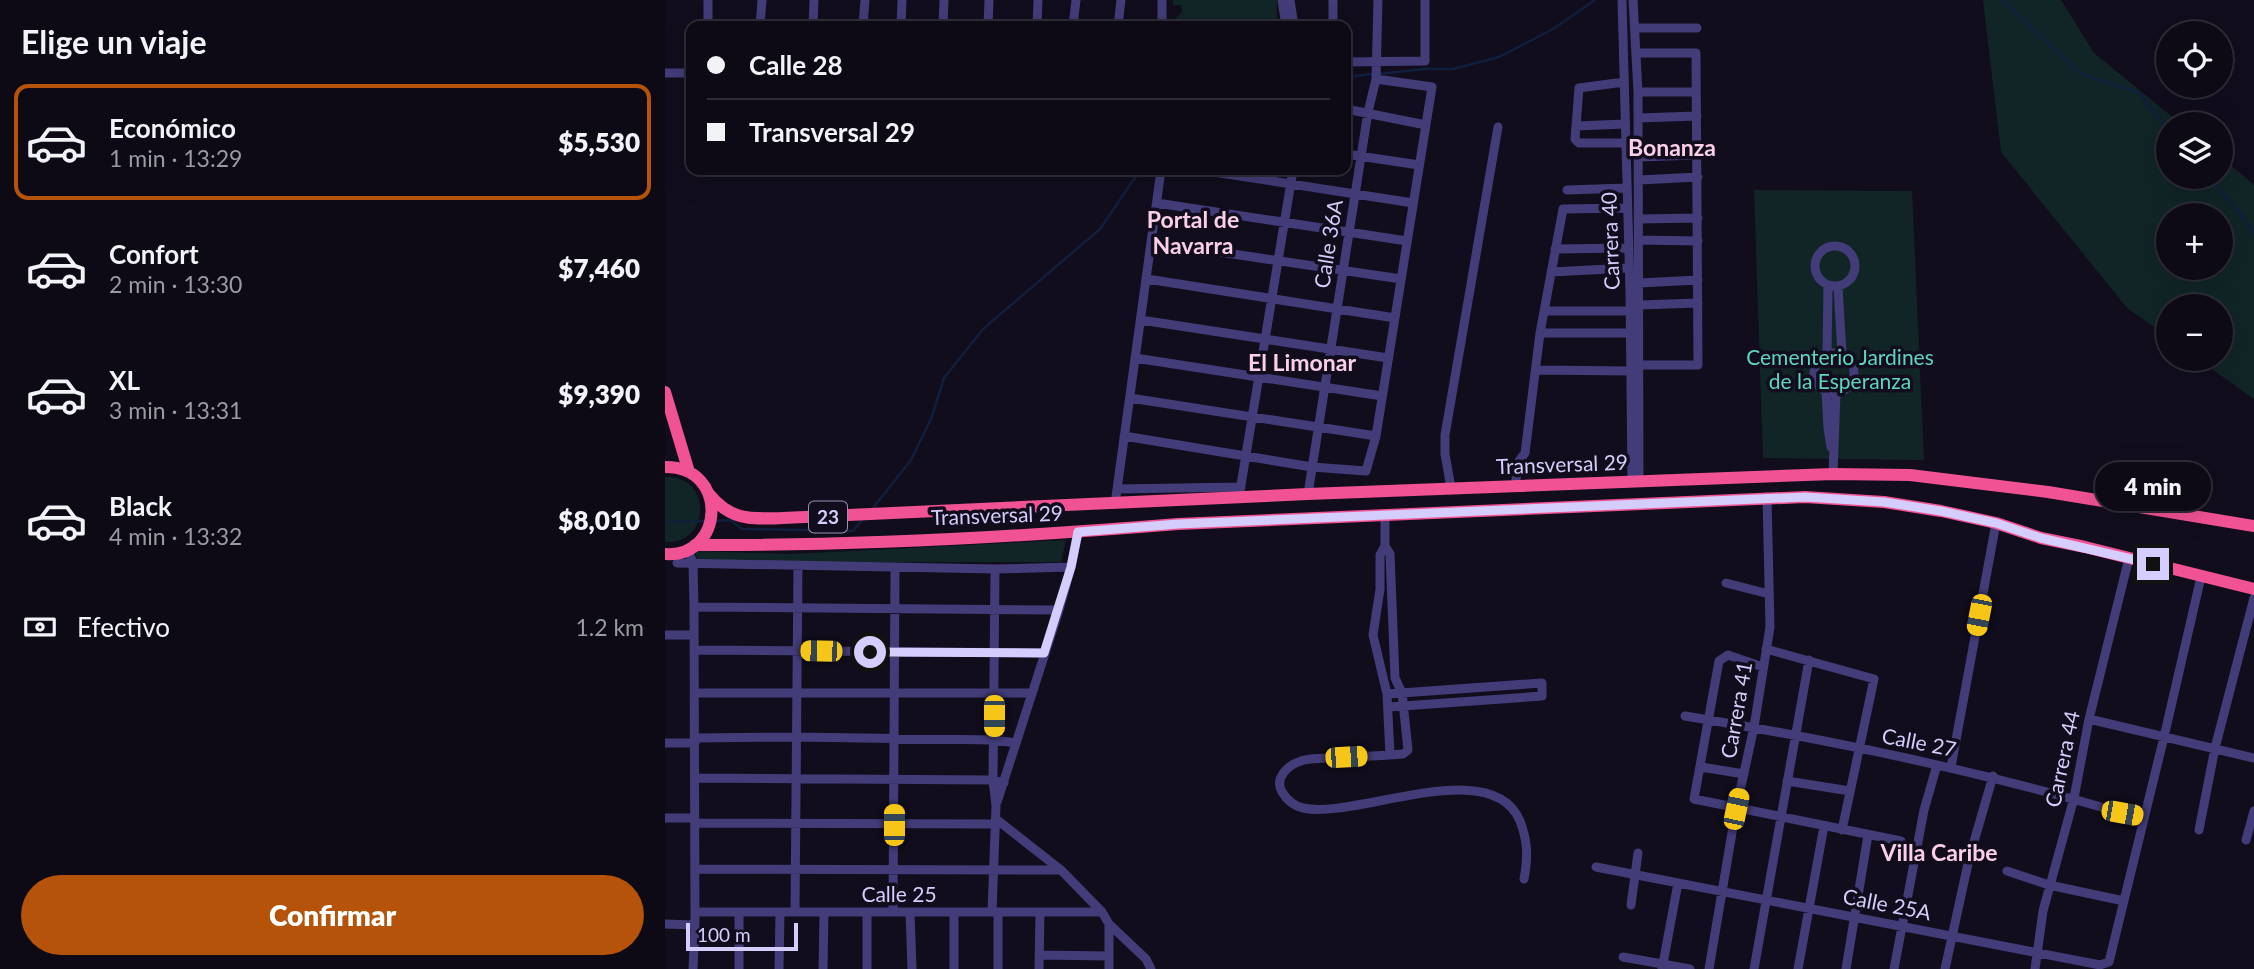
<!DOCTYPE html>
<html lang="es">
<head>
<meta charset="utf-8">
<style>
  :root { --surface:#0d0a16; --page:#16131f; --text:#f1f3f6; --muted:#9a9aa1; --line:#2d2b35; --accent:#b45309 }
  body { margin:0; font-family:Lato,sans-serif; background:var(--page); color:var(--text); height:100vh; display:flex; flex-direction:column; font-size:26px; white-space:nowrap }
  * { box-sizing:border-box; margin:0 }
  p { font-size:23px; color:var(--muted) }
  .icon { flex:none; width:38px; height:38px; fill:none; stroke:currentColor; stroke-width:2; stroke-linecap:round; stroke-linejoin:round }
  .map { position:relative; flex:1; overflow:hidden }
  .side { display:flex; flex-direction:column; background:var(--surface); width:665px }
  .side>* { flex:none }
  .top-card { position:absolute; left:21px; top:21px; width:665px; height:154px; border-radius:14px; box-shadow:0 7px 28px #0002,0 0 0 2px var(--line); display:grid; align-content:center; height:154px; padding:0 21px; background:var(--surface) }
  .buttons { position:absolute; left:1491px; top:21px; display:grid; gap:14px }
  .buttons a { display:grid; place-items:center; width:77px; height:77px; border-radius:50%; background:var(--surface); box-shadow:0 7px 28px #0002,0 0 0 2px var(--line); font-size:35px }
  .scale { position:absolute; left:21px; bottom:18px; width:112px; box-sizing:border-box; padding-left:7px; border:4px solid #d5cdfb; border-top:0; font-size:19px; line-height:24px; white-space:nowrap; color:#d5cdfb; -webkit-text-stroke:5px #110d1d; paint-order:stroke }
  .end { position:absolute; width:32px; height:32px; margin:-16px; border:9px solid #d5cdfb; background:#111; box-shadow:0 0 0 4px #111 }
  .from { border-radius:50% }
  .bubble { position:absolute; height:49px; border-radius:24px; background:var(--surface); box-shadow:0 7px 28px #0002,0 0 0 2px var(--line); font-size:23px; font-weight:800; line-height:49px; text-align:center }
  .car { position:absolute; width:21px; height:42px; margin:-21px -10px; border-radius:9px; box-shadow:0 0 5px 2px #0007; background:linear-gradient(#f5c518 24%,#345 0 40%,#f5c518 0 76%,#345 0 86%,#f5c518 0) }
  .top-card b { display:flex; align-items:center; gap:24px; height:66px; font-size:26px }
  .top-card b+b { border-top:2px solid var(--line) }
  .top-card i { width:18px; height:18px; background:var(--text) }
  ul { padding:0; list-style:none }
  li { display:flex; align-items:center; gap:21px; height:116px; margin:0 14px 10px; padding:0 7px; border:4px solid transparent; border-radius:14px }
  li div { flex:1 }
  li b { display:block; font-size:26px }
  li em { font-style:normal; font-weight:800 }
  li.on { border-color:var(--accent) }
  li>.icon { width:63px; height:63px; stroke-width:1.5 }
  h2 { padding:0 21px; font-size:32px; line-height:84px }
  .pay { display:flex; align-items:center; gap:18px; height:77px; padding:0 21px; font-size:26px }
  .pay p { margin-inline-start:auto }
  .primary-button { display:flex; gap:14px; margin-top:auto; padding:14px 21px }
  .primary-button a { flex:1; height:80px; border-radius:42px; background:var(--accent); color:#fff; font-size:28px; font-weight:800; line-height:80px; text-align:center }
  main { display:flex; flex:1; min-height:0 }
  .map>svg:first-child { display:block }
  .green { fill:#112526; fill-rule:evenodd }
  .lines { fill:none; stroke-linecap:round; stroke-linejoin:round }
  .stream { stroke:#101f3e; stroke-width:2.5 }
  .minor { stroke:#423c78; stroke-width:9 }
  .highway { stroke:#f15294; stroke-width:12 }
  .route { stroke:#d5cdfb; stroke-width:9 }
  .labels { text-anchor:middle; stroke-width:7; stroke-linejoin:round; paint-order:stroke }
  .shield { fill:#110d1d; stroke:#9a93b8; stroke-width:2 }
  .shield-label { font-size:19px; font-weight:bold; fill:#d5cdfb }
  .street-label { font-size:21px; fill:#d5cdfb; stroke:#110d1d }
  .park-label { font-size:21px; fill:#60d4be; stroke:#110d1d }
  .neighbourhood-label { font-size:23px; font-weight:bold; fill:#fbcfe8; stroke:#110d1d }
</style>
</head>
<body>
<main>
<section class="side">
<h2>Elige un viaje</h2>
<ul>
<li class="on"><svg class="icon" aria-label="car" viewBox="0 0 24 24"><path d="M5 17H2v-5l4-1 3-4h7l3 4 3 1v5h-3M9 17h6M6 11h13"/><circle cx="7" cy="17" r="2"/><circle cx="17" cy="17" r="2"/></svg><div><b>Económico</b><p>1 min · 13:29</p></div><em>$5,530</em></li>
<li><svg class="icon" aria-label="car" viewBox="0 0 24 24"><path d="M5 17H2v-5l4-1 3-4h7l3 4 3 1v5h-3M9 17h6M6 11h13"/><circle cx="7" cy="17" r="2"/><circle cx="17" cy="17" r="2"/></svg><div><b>Confort</b><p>2 min · 13:30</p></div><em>$7,460</em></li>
<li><svg class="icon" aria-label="car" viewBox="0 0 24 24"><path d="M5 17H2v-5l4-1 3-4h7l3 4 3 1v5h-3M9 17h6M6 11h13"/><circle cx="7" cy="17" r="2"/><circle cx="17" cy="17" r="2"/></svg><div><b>XL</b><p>3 min · 13:31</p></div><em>$9,390</em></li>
<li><svg class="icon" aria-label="car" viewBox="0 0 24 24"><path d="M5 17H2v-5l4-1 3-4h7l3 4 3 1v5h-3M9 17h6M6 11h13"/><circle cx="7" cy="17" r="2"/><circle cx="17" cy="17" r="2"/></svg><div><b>Black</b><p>4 min · 13:32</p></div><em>$8,010</em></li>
</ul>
<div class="pay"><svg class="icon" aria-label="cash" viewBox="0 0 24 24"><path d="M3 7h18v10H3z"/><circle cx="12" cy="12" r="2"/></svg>Efectivo<p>1.2 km</p></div>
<div class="primary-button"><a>Confirmar</a></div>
</section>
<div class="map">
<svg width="1589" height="969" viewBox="0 0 1589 969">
  <rect width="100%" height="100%" fill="#110d1d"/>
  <path class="green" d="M508,0h104v26h-104l1,-6 8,-8 -1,-7h-8z
    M1318,0h78l33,53 87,71h-13v53h53v-20l33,28v214l-56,-40h23v-53h-53v31l-41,-29 -126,-156zM1503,215h53v53h-53z
    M1089,190l158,1 12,269 -161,-2z
    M0,477c48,-2 46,68 0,65z
    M401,540l-5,22h-363l-3,-11 97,3z"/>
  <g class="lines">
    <path class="stream" d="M1337,0l78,73 59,20 29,38
      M714,74l45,-5h29l46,-12 54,-28 42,-29
      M681,77l26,-3
      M1543,177l25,27 21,29
      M208,508l38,-48 20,-41 13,-41 39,-49 117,-100 40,-59
      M50,521l16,-1 11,9 111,2 11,-13
      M0,522l40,-1"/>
    <path class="minor" d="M617,0l4,26
      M625,0l4,26
      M957,0l8,291 2,190
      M968,0l5,92 1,389
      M43,26v-26
      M95,26l2,-26
      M148,26l1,-26
      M198,26l2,-26
      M236,26l1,-26
      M278,26l1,-26
      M323,26l1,-26
      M372,26l1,-26
      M408,26l3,-26
      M453,26l3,-26
      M497,26v-26
      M668,26v-26
      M970,28h62
      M971,53h60l2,312h-59
      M681,62l79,-1v-61
      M0,73h26
      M959,82l-45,6 -4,51 4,4h46
      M973,92h58
      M681,109l80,16
      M973,118l59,-2
      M911,126l49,-2
      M681,154l73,11
      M973,157l59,-2
      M536,170l212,33
      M974,180l59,-3
      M902,190l59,-2
      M492,203l250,38
      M974,219l59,-1
      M974,240l59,1
      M487,242l249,37
      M1150 266a20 20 0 1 1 40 0a20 20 0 1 1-40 0Z
      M890,249l73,-1
      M886,272l78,-4
      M482,279l248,39
      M974,283l59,-3
      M1173,286l4,68
      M974,305l59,-2
      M879,311h93
      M476,320l247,38
      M875,333h91
      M1149 373a20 20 0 1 1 40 0a20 20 0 1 1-40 0Z
      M1162,354l1,-69
      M470,358l247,38
      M871,370l94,1
      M1161,391l2,37 3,19
      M465,398l246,38
      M459,436l188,31 54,4 10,-35 56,-349 -56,-8
      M1168,474l3,-81
      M850,486l4,-25 6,-8 15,-120 23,-124 64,-1
      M786,488l-6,-34v-19l53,-308
      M452,489l124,-2
      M643,494l60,-382 8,-33 2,-79
      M574,497l54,-327
      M450,504l46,-334
      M720,515v31l-5,9v34l-7,46 14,59 3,61
      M720,546l5,8 5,124 7,15 6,57 -5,4c-25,2 -50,3 -75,4 -9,1 -19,0 -27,3 -13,4 -27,17 -19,31 5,8 12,14 21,16 52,12 189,-55 217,13 8,21 8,36 4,58
      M23,550l5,13 1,44 1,318 -2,44
      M12,563l318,6 76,-2
      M1061,583l43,11
      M29,607l365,3
      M0,635h29
      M1101,649l108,30 -32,151
      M29,650l350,3
      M1098,667l-35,-12 -9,6 -25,138 207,42
      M30,693h336
      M722,694l155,-11v13l-153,11
      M1020,716c147,24 294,55 437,97l22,4
      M1424,719l165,39
      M30,738l101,-1 198,3 22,3
      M0,743h30
      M1036,767l43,7
      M1286,767l45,-244
      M30,778l298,2 11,3
      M1122,781l63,10
      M332,802l62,-192 12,-43 7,-35
      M0,818h30
      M331,819l65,51 41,42 7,12 37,35 5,10
      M30,823l300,1
      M1534,830l16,-82 39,-150
      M1581,840l8,-29
      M931,867l504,98 9,-3 55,-225 37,-160
      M30,869l366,1
      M1342,871l42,14 75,16
      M966,905l7,-52
      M30,912h407
      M130,912l3,-347
      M228,912l2,-345
      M245,912l2,57
      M289,912v57
      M327,912l4,-106 -3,-26 2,-211
      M0,924l30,1
      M374,955l70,1
      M958,957l67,12
      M74,969v-57
      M114,969l1,-57
      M158,969l1,-57
      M202,969v-56
      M333,969v-57
      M374,969l1,-57
      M444,969v-45
      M997,969l16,-86
      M1044,969l27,-160 18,-82 16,-100 -3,-130
      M1089,969l55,-309
      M1133,969l26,-143
      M1181,969l22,-134
      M1229,969l30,-159 13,-45
      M1280,969l24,-110 24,-83
      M1370,969l8,-58 31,-113 15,-79 40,-161"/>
    <path class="highway" d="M0,392l24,80
      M0,467c64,-1 60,91 0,87
      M44,494c22,27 42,25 74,24l525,-24 525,-20 77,1 138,17 206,34
      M30,545c161,1 323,-8 483,-21l627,-27 79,5 57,9 55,12 45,15 44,9 169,42"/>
  </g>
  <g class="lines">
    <path class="route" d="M205,652l174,1 27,-86 7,-35 100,-8 627,-27 79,5 57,9 55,12 45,15 112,26"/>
  </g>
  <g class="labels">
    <rect class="shield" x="144" y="501.5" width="38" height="31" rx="5"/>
    <g class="shield-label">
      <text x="163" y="524">23</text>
    </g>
    <g class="street-label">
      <text transform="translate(946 241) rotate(-92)" y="7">Carrera 40</text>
      <text transform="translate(664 244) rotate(-81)" y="7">Calle 36A</text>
      <text transform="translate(897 465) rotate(-2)" y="7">Transversal 29</text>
      <text transform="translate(332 516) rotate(-2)" y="7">Transversal 29</text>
      <text transform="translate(1072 710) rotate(-80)" y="7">Carrera 41</text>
      <text transform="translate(1254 743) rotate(11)" y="7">Calle 27</text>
      <text transform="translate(1398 759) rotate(-78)" y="7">Carrera 44</text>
      <text x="234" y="902">Calle 25</text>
      <text transform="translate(1222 905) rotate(11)" y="7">Calle 25A</text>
    </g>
    <g class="park-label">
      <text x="1175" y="365">Cementerio Jardines<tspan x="1175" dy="24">de la Esperanza</tspan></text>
    </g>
    <g class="neighbourhood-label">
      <text x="1007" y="156">Bonanza</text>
      <text x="528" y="228">Portal de<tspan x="528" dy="26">Navarra</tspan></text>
      <text x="637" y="371">El Limonar</text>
      <text x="1274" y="861">Villa Caribe</text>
    </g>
  </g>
</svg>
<div class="buttons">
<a><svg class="icon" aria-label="locate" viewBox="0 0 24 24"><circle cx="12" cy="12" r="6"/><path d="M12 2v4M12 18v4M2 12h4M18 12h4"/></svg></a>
<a><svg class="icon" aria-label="layers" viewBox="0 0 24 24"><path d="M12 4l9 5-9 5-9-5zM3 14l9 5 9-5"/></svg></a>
<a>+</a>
<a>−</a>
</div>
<div class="scale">100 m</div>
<i class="end from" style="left:205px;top:652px"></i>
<i class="end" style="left:1488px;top:564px"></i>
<div class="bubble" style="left:1430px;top:462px;width:116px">4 min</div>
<i class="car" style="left:1314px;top:615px;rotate:191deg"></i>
<i class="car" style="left:156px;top:651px;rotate:271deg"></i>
<i class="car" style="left:329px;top:716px;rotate:180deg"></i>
<i class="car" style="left:681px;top:757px;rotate:87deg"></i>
<i class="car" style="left:1071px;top:809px;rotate:12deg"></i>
<i class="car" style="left:1457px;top:813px;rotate:100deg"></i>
<i class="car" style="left:229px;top:825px;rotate:0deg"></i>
<div class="top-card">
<b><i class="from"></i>Calle 28</b>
<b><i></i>Transversal 29</b>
</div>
</div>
</main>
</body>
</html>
